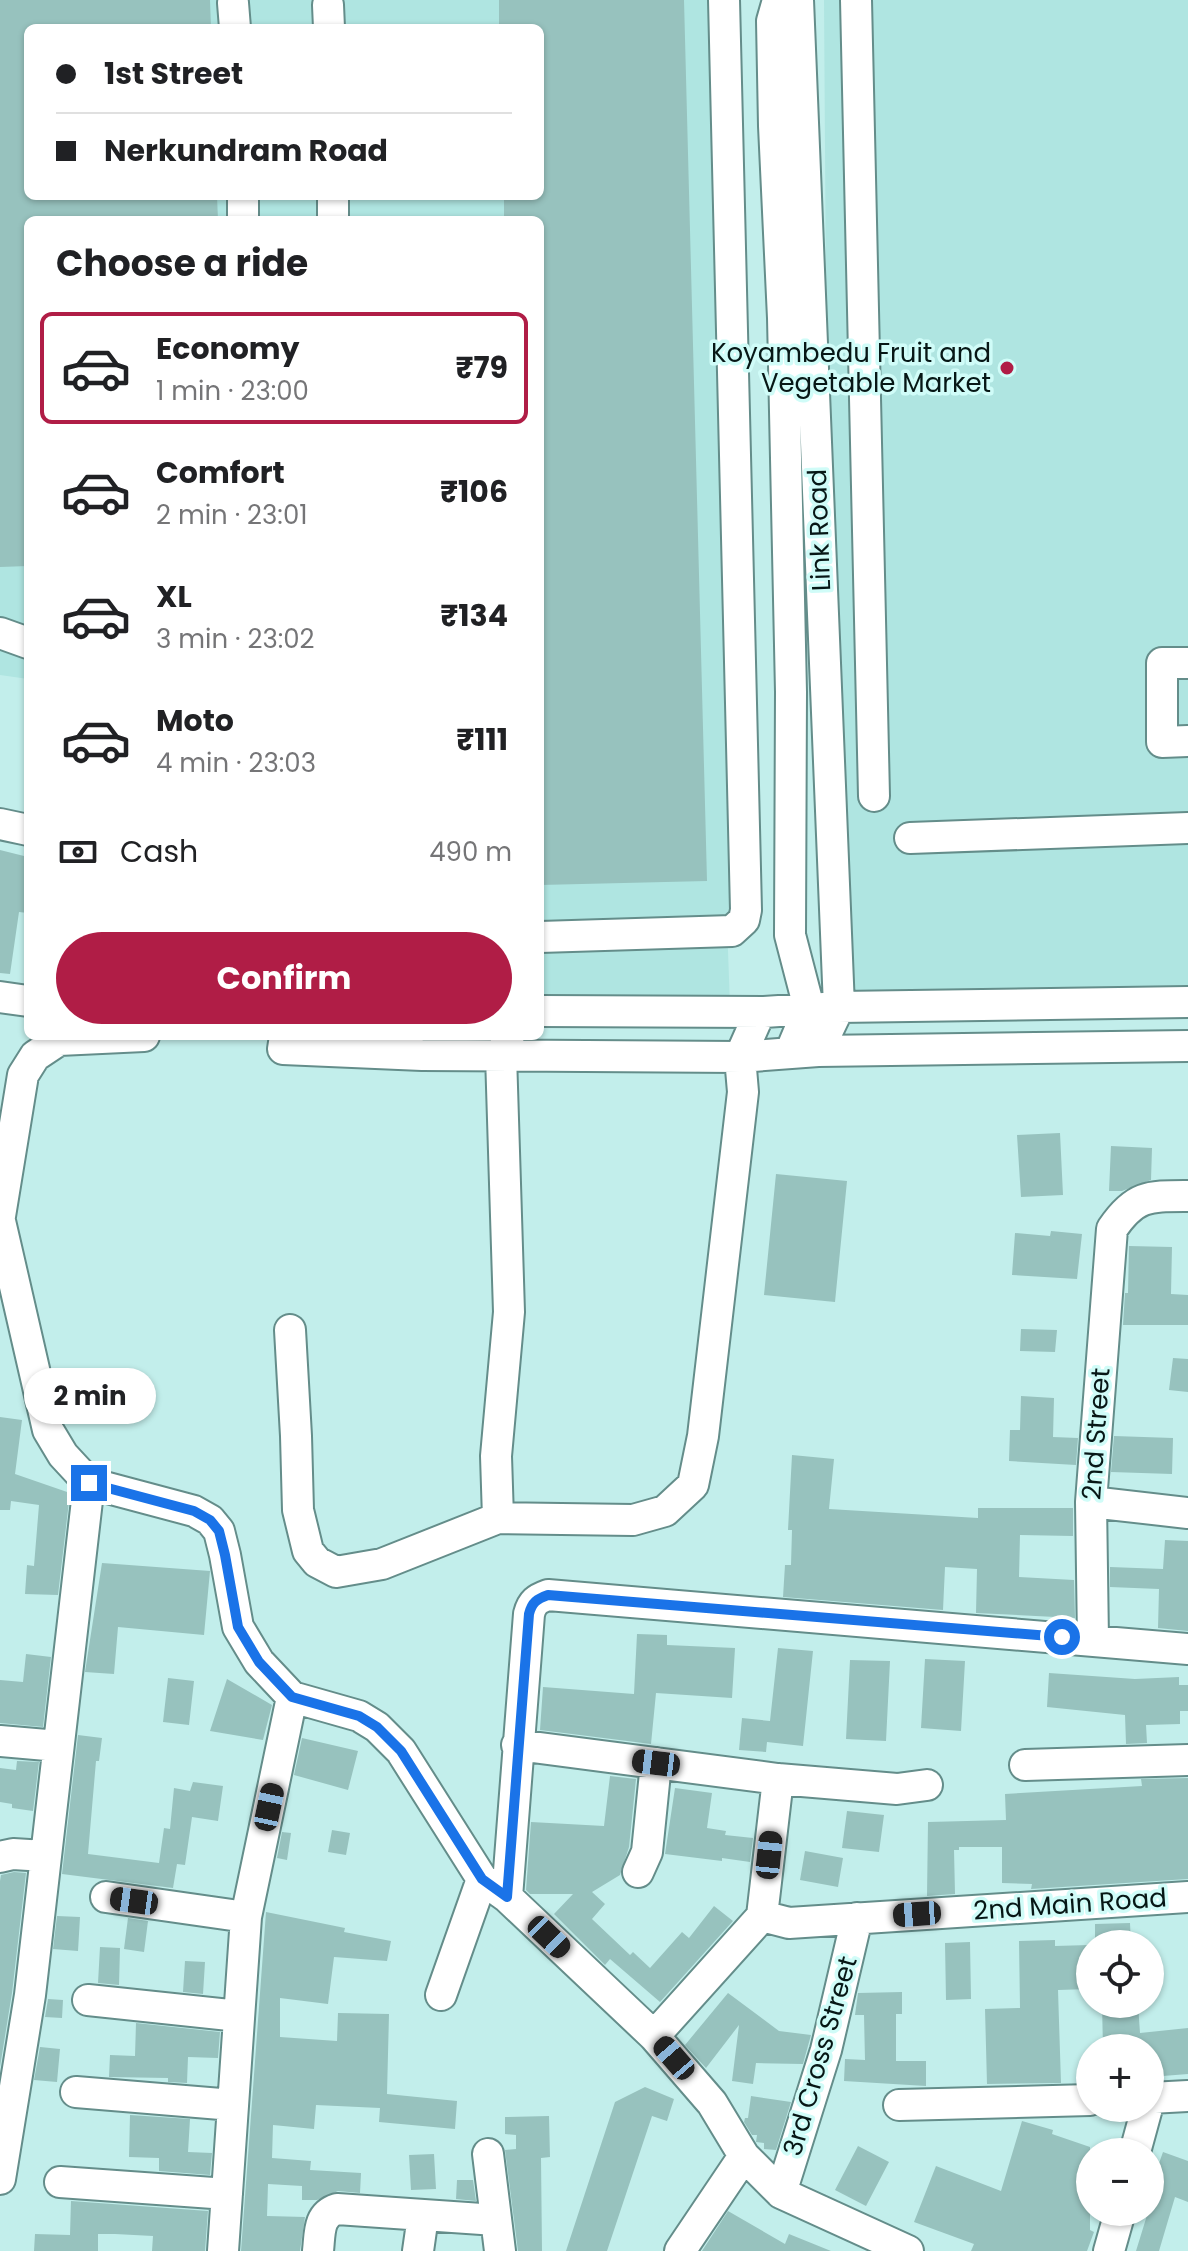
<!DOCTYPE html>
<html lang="en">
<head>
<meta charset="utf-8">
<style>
  :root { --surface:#fff; --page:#f2f2f2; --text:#202124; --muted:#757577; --line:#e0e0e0; --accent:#b01d46 }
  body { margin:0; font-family:Poppins,sans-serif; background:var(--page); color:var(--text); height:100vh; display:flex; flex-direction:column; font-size:30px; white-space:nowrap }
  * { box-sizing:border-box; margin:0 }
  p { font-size:26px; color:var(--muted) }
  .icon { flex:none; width:44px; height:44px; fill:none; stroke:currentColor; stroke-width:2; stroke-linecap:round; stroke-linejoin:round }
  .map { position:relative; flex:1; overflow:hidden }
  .details { position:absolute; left:24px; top:216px; width:520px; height:824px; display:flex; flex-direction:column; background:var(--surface); border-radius:12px; box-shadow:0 2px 6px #0004 }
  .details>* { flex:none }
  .guide { position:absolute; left:24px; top:24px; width:520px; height:176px; border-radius:12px; box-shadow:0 2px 6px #0004; display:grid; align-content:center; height:176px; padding:0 32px; background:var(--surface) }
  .controls { position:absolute; left:1076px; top:1930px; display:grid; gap:16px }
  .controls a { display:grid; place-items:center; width:88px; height:88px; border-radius:50%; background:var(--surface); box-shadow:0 2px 6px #0004; font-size:40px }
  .end { position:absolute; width:36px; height:36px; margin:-18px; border:10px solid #1a73e8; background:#fff; box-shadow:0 0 0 4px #fff }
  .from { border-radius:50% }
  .bubble { position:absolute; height:56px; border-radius:28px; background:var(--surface); box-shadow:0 2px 6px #0004; font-size:26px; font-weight:700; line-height:56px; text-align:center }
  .car { position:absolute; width:24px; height:48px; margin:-24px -12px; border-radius:10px; box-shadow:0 0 6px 2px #0007; background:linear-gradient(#222 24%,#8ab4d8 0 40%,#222 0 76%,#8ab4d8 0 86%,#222 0) }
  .guide b { display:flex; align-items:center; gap:28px; height:76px; font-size:30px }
  .guide b+b { border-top:2px solid var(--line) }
  .guide i { width:20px; height:20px; background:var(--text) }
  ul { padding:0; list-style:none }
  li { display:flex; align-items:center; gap:24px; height:112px; margin:0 16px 12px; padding:0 16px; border:4px solid transparent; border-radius:12px }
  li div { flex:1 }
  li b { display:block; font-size:30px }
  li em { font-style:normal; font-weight:700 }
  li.on { border-color:var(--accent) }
  li>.icon { width:72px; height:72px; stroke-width:1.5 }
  h2 { padding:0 32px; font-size:36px; line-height:96px }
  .pay { display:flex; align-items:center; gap:20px; height:88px; padding:0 32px; font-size:30px }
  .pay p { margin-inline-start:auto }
  .primary-button { display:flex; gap:16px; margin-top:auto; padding:16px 32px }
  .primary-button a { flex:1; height:92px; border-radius:48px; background:var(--accent); color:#fff; font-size:32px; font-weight:700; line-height:92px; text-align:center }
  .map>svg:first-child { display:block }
  .built { fill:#afe5e1; fill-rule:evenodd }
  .building { fill:#97c2be }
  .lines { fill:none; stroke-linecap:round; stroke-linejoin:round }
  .minor-casing { stroke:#648d8a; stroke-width:34 }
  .minor { stroke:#fff; stroke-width:30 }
  .route { stroke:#1a73e8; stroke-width:10 }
  .poi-dot { fill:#b01d46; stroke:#d0fcf8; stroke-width:3 }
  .labels { text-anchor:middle; stroke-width:7; stroke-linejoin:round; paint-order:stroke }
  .poi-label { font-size:26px; fill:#071716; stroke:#d0fcf8; text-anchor:end }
  .street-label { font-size:26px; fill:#071716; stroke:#d0fcf8 }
</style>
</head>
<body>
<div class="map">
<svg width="1188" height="2251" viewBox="0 0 1188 2251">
  <rect width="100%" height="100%" fill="#c2eeeb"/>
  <path class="built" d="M0,0h713l37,922 -23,1 3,83 -190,-1v-785h-512v459l-28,-4zM28,28h512v168h-512z
    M824,0h364v1000l-353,4 -6,-268z"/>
  <path class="building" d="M0,0h210l1,28h-183v168h189l1,24h-190v346l-28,1z
    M499,0h185l23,881 -167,4v-665h-36v-24h36v-168h-41z
    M0,850l28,7v56l-9,-1 -9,62 -10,-1z
    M1060,1133l3,62 -42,2 -4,-62z
    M1111,1146l41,2 -1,32 -29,11h-13z
    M776,1174l71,7 -12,121 -71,-7z
    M1051,1231l31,3 -5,45 -65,-4 3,-42 35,3z
    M1129,1246l43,1 -1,47 17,1v30h-65l2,-32h3z
    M1021,1329l36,1 -2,22 -35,-1z
    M1173,1358l15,1v33l-19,-2z
    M1021,1396l33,2 -1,39 25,1 -2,27 -67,-4 1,-31h10z
    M0,1417l22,3 -7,54 55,19 -12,102 -33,-1 2,-29 7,1 5,-61 -28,-4 -1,9h-10z
    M1114,1436l59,2 -1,36 -61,-2z
    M792,1455l42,4 -5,50 149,9v-10h95v28l-53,-1 -1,42 55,3 1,38 -99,-5 1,-44 -32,-2 -2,43 -160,-13 2,-32h6l1,-35h-4z
    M1165,1540l23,1v90l-30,-3 1,-39 -49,-2v-20l53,2z
    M102,1563l108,8 -6,64 -86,-8 -4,47 -29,-2z
    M637,1634l30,1v10l68,3 -3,50 -76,-5 -5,51 -111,-14 3,-43 91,7z
    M778,1648l35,3 -10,95 -36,-4 -1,10 -27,-2 3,-32 28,3z
    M26,1654l25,3 -8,70 -43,-4v-43l23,2z
    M925,1659l40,2 -4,70 -40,-3z
    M850,1660l40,1 -4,80 -40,-2z
    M1049,1673l86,6 44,-2v8h9v26h-8v13l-34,1 1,18 -21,1 -1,-29 -78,-8z
    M168,1678l26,3 -5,44 -26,-3z
    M227,1679l45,26 -9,35 -53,-9z
    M78,1735l24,3 -3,23h-3l-8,93 71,9 5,-35 6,1 4,-41 16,3 3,-9 30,4 -5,35 -26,-4 -7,48 -8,-1 -4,24 -111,-14z
    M302,1738l56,13 -10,39 -54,-15z
    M17,1761l22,1 -6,49 -21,-3v-4l-12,-2v-34l16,2z
    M610,1776l26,3 -7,68 -9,28 -28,17 13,12 -13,15 38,36 3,-3 17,16 32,-36 7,6 25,-32 19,15 -73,81 -50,-43 -5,6 -51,-51 19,-20h-43l-4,-4 5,-68 73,4z
    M1188,1778v101l-157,10 1,-5 -30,-1v-36h-43v3h-5l1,44 -28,2 1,-74 78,-2 -1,-26 137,-8 -1,-7z
    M675,1788l37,5 -5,35 19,3 -1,4 28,3 -3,24 -28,-4v3l-57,-7z
    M847,1811l37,4 -5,37 -37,-4z
    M332,1830l18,3 -4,22 -18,-3z
    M282,1832l9,1 -4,27 -10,-2z
    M805,1851l38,7 -5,29 -38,-7z
    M14,1872l12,1 -14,120 -12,74v-186l1,-6z
    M266,1912l79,16 -1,4 47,9 -4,20 -53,-4 -6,47 -48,-6v39l57,4 1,-28 51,1 -2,80 70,7 -2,28 -76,-7 1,-14 -64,-3 -2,24 -41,-4 -1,33 39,3 -1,9 51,3 -1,20 -22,-2 -21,9h-15v-14l-34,-2 -1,32 38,1 -5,34h-59z
    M57,1916l23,1 -2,34 -25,-2z
    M128,1918l20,3 -4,31 -20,-3z
    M1130,1923l1,21h-36v-20z
    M1055,1940v6l34,-1 1,44 -32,1 3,93 -74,1 -2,-75 35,-1 -1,-67z
    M970,1942l1,57 -25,1 -1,-57z
    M100,1947l20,1 -1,37 -21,-2z
    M185,1961l20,1 -2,32 -20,-2z
    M902,1992v22h-6v47h30v25l-82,-5 1,-22 20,1 -1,-45h-9l3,-22z
    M728,1993l51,38 32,4 -8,29 -47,-1 -3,21 -21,-3 7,-56 -33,43 -21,-23z
    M48,1999l15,1 -1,18 -17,-1z
    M1102,2004h36l2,29 48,-5v46l-38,3v-29h-47z
    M136,2023l84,9 -2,26 -30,-1 -1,26 -19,-1v-4l-59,-1 1,-22 25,1z
    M40,2047l20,2 -3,33 -23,-2z
    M645,2087l29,12 -7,22 -15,-5 -45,135h-41l49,-149z
    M751,2096l40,6 -15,48 -12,-1v-6l-8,-1 1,-7h-5l-8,-13 1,-4h3z
    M130,2115l60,4 -2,33 24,1 -2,22 -51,-4v-13l-30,-1z
    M549,2116l1,41 -9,1 1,93h-24l-13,-101 11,-1v-14l-11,-1v-17z
    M1022,2121l31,9 -1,4 38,13v83l4,2 -7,19h-116l3,-7 -60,-22 22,-56 65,25z
    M858,2146l31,16 -23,44 -31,-16z
    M1163,2152l25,9v41l-13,-5 -16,54h-23l12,-39h2l4,-22 -4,-1z
    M434,2154l2,35 -25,1 -2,-35z
    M457,2180h16l3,21 -20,-2z
    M71,2201l137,10 -3,40h-53l1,-15 -38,-2h-17v17h-64l1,-17 35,1z
    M728,2211l57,33 4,-10 42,17h-129z"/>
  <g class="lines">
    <defs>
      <path id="minor" d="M778,0l-6,21 2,105 9,192 8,374 -1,243 19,73 -19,45
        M798,0l41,1007 -21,44
        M856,0l18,796
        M233,3l2,25
        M328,5l1,23
        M243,196v24
        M333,196v24
        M0,633l28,10
        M1188,663h-26v79l26,-1
        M0,824l28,6
        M910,838l278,-10
        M540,937l192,-6 12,-11 2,-10 -22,-910
        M0,997l28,4
        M540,1011l224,1 75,-5 349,-5
        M285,1036l-2,13 139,6 318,2 78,-6 370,-5
        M509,1036l-8,19 8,257 -13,144 2,62 135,2 32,-9 28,-26 10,-49 40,-344 -3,-35 20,-45
        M0,1216l23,-141 12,-19 24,-16 85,-4
        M0,1221l48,209 15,25 26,28 105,28 16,9 9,11 6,24 13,72 21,35 33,35 67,19 18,11 24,24 81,128 25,18 147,139 58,67 32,53 37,37 127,58
        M290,1330l6,106 2,74 10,41 9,11 19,10 46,-8 116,-46
        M1091,1502l97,11
        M1093,1640l-2,-138 21,-273c23,-34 37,-33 76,-33
        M0,1741l58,5
        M517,1745l261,34 119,10 30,-4
        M1025,1765l163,-5
        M0,1857l13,-3 32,2
        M638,1872l9,-20 9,-89
        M106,1897l140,20
        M507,1897l22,-283c3,-12 8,-15 19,-19l640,54
        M762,1916l27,7 399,-26
        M441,1995l41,-116
        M88,2000l151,16
        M654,2036l108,-120 16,-137
        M76,2092l157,13
        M1150,2098l38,-2
        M899,2105l191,-5
        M1135,2152l12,-44
        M488,2154l12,97
        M0,2179l30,-184 59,-512
        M60,2182l167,12
        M781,2193l45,-143 31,-132
        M223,2251l23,-334 46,-220
        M318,2251c2,-18 0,-36 19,-42l159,11
        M418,2251l5,-35
        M680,2251l64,-95
        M1109,2251l11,-39"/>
    </defs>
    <use href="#minor" class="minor-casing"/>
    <use href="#minor" class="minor"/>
  </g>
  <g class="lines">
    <path class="route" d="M89,1483l105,28 16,9 9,11 6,24 13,72 21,35 33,35 67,19 18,11 24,24 81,128 25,18 22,-283c3,-12 8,-15 19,-19l514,42"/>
  </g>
  <circle class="poi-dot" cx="1007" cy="368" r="8"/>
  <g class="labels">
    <g class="poi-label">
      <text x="991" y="362">Koyambedu Fruit and<tspan x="991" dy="30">Vegetable Market</tspan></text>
    </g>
    <g class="street-label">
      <text transform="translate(819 530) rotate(-92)" y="9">Link Road</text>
      <text transform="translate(1096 1434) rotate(-86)" y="9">2nd Street</text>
      <text transform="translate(1070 1904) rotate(-4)" y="9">2nd Main Road</text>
      <text transform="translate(820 2056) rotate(-74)" y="9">3rd Cross Street</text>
    </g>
  </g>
</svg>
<div class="controls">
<a><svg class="icon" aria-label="locate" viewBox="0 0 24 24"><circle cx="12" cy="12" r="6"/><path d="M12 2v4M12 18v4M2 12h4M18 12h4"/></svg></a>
<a>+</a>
<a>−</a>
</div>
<i class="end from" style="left:1062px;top:1637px"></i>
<i class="end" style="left:89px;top:1483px"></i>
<div class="bubble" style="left:24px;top:1368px;width:132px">2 min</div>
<i class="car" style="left:656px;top:1763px;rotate:277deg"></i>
<i class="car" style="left:269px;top:1807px;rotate:12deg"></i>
<i class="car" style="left:769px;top:1855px;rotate:6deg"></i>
<i class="car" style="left:134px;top:1901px;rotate:278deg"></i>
<i class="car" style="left:917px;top:1914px;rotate:266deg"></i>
<i class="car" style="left:549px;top:1937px;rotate:134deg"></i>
<i class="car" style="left:674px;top:2058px;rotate:319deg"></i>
<div class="guide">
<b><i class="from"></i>1st Street</b>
<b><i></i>Nerkundram Road</b>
</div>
<section class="details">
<h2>Choose a ride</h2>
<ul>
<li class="on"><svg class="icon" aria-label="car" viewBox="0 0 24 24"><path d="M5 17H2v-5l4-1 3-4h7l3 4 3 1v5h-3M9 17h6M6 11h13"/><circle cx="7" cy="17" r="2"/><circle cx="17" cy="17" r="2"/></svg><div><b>Economy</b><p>1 min · 23:00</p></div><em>₹79</em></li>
<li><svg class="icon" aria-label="car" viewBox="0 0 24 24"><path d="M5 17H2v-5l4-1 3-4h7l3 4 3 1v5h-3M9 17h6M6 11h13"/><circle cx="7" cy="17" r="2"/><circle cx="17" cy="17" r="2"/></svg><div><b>Comfort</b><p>2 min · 23:01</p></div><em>₹106</em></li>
<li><svg class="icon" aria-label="car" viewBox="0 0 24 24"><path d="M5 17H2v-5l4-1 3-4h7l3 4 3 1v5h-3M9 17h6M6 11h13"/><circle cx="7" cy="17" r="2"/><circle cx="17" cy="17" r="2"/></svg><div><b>XL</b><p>3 min · 23:02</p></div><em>₹134</em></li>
<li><svg class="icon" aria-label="car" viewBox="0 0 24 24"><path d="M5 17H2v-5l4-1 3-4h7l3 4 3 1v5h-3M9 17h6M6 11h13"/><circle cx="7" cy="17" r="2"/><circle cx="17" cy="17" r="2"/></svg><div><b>Moto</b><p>4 min · 23:03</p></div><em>₹111</em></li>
</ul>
<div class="pay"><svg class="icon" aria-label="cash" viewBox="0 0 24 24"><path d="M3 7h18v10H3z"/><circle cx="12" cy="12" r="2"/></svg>Cash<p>490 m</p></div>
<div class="primary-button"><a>Confirm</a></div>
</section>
</div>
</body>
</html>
